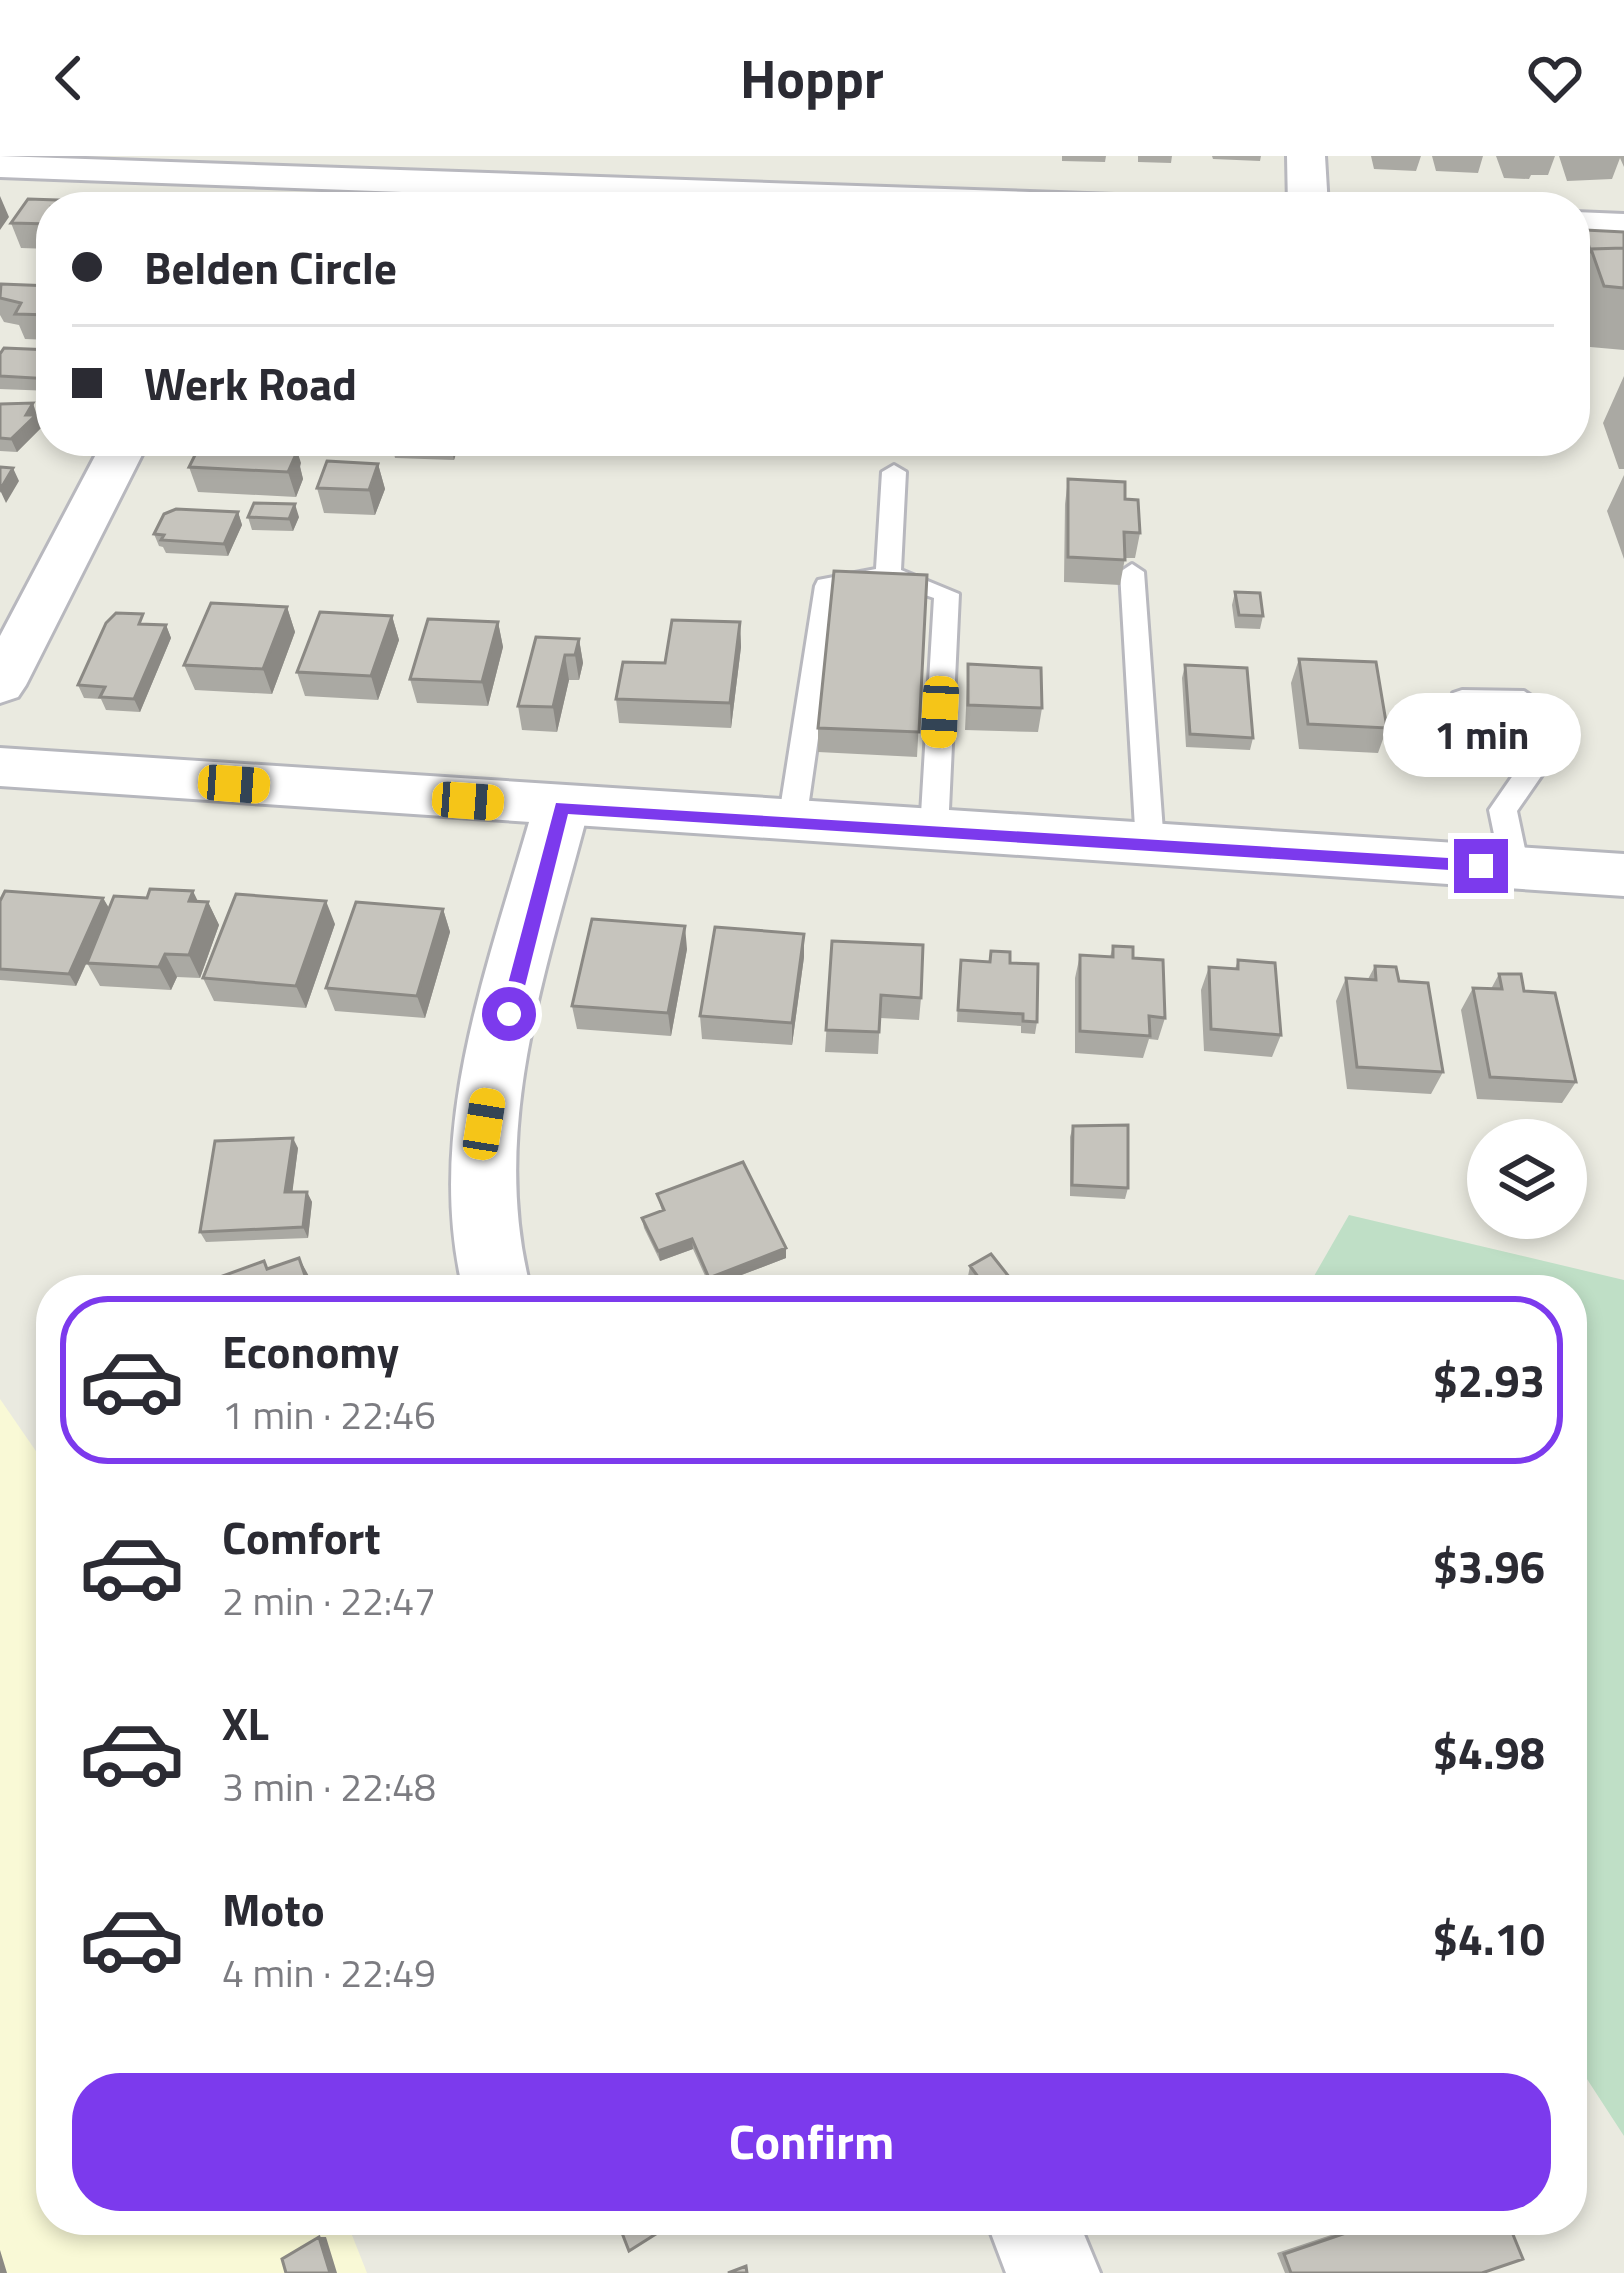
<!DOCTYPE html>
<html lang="en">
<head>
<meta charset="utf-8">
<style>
  :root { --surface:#fff; --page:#f7f7f7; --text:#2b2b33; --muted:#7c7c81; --line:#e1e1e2; --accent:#7c3aed }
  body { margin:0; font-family:"Titillium Web",sans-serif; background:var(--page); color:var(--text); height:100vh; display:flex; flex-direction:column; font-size:45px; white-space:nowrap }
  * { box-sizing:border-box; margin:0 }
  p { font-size:39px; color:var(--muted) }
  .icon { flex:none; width:66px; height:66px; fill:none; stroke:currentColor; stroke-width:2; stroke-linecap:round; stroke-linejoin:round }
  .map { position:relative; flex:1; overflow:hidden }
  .drawer { position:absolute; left:36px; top:1119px; width:1551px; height:960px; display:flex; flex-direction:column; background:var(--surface); border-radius:48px; box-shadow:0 6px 18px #0003 }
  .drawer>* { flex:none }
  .top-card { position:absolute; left:36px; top:36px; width:1554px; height:264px; border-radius:48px; box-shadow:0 6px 18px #0003; display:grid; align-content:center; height:264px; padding:0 36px; background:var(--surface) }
  .tools { position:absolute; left:1467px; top:963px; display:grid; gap:24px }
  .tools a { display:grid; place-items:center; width:120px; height:120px; border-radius:50%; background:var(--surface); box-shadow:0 6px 18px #0003; font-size:60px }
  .end { position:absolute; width:54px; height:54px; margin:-27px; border:15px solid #7c3aed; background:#fff; box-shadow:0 0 0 6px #fff }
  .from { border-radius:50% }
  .bubble { position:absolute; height:84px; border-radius:42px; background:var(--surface); box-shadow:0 6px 18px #0003; font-size:39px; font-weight:700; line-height:84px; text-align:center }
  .car { position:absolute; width:36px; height:72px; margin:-36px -18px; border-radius:15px; box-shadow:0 0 9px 3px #0007; background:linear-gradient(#f5c518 24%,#345 0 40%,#f5c518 0 76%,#345 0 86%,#f5c518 0) }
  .top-card b { display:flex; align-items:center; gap:42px; height:114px; font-size:45px }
  .top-card b+b { border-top:3px solid var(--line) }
  .top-card i { width:30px; height:30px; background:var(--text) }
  ul { padding:21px 0 0; list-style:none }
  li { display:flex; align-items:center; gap:36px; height:168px; margin:0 24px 18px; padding:0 12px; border:6px solid transparent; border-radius:48px }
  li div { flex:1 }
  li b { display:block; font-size:45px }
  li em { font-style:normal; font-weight:700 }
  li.active { border-color:var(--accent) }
  li>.icon { width:108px; height:108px; stroke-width:1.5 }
  .cta { display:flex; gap:24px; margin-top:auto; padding:24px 36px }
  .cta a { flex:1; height:138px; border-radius:48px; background:var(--accent); color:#fff; font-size:48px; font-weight:700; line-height:138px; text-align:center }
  header { display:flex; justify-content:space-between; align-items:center; height:156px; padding:0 36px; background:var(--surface); font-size:54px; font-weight:700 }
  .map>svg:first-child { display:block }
  .commercial { fill:#f9f9d6 }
  .green { fill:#bfdfc6 }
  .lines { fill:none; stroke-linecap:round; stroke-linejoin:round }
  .lane-casing { stroke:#b8b8be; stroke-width:6 }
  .street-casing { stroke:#b8b8be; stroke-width:6 }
  .secondary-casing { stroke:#b6b7bd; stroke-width:6 }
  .lane { fill:#fff; fill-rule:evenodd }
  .street { fill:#fff; fill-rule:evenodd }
  .secondary { fill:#fff; fill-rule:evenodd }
  .wall { fill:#aaa9a3 }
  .shaded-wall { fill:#8b8984 }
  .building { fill:#c6c4bd; stroke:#8b8984; stroke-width:3 }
  .route { fill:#7c3aed }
</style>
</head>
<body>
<header><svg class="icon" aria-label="back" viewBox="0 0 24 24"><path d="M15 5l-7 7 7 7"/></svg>Hoppr<svg class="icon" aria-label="heart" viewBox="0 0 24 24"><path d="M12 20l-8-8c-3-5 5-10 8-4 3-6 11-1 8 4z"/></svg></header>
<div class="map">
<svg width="1624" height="2117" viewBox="0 0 1624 2117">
  <rect width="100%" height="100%" fill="#eaeae0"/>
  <path class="commercial" d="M0,1243l51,74v747h295l21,53h-367z"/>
  <path class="green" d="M1349,1059l275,65v856l-52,-80v-766h-266z"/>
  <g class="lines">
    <defs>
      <path id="lane" d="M894,309l12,7 -5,98 58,24 -11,237 -14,10 -14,-10 14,-233 -47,-16 -48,10 -33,230 -14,10 -14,-10 37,-236 3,-6 58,-11 6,-97z
        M1132,408l12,8 20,273 -14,10 -14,-10 -16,-273z
        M1462,534l62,1 13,9 16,59 -36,52 12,57 -4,7 -10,3 -14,-10 -12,-58 36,-52 -12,-49 -60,-4v-12z"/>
      <path id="street" d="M0,0l1115,39 14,4 6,8h-334l-801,-30z
        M1287,0h38l3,51h-40z
        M1575,56l49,2v24l-49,-2z
        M103,285h46l-123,244 -8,12 -18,6v-67z
        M561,632l20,6 8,14c-41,158 -101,319 -58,482h-68c-39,-164 26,-325 70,-482l8,-14z
        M986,2064h92l22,53h-94z"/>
      <path id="secondary" d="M0,592l1624,106v42l-1624,-110z"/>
    </defs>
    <use href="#lane" class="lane-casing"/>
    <use href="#street" class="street-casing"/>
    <use href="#secondary" class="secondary-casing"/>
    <use href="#lane" class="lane"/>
    <use href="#street" class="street"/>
    <use href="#secondary" class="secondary"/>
  </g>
  <path class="wall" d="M1062,0h44l-1,6 -43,-1z
    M1138,0h34l-1,7 -33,-1z
    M1212,0h49l-1,5 -47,-2z
    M1371,0h50l-5,15 -42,-2z
    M1432,0h51l-5,17 -42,-2z
    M1496,0h59l-7,19h-17l-2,4 -25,-1z
    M1559,0h65v11l-4,-9 -8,21 -45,2z
    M28,43l59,2 3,6h-39v42l-30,-1 -10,-25z
    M1585,74l39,2v118l-45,-4 -4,-13v-45l5,-12 -5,-21z
    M0,129l51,1v54l-26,-1 -6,-14 -15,-3 -4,-7z
    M51,194v41l-51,-2v-35z
    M1624,220v93h-5l-16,-46z
    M0,248l38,12 -1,2 4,10 -24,24 -17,-1z
    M202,285h102l-1,3h-8l8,35 -7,18 -98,-5 -9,-25z
    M393,285h67l-6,19 -59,-2 -3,-13z
    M1151,285h26l-2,9h-21z
    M378,308l7,25 -10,26 -51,-2 -7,-25z
    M1624,319v84l-17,-48z
    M1068,323l57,20 15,34 -5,25h-10l-5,27 -56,-3 1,-78z
    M238,356l4,13 -14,31 -62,-3 -3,-6 -4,-1 -5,-12z
    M248,361h51l-6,14 -41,-1z
    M927,419l-10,182 -99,-5v-24z
    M1235,436l28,24 -3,13 -25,-1 -3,-23z
    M287,451l8,25 -23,62 -77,-4 -11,-25z
    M392,460l7,24 -21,60 -73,-4 -8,-24z
    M498,466l5,25 -15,59 -71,-3 -7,-24z
    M740,466l1,25 -10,81 -112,-5 -3,-24 49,-36z
    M148,469h18l5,13 -31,74 -34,-2 -5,-11 -17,-1 -6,-13z
    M579,483l4,24 -4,17h-10l-12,52 -35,-2 -4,-24z
    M1299,503l88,69 -9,25 -79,-4 -8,-66z
    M968,508l74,44 -4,24 -73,-2z
    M1185,509l68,73 -3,12 -64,-3 -4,-69z
    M103,742l6,10 99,-6 11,23 -19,53 -23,-1 -6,13 -71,-4 -13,-23 7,-16 -18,39 -76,-6v-79z
    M443,753l7,23 -25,86 -90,-7 -9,-23z
    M335,768l-29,84 -92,-7 -11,-23z
    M832,785l89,57 -2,22 -39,-2 -2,36 -53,-2z
    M1113,790l20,12 32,60 -7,22 -9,-1 -6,19 -68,-5v-75l5,-23 30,2z
    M687,793l-16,87 -94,-7 -5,-23z
    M804,801l-12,88 -90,-6 -2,-23z
    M1238,804l43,75 -9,22 -68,-6 -3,-61 8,-23 26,2z
    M1010,807l27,59 -2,12 -14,-1v-7l-64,-4 2,-50z
    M1375,810l24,15 44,91 -12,22 -84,-5 -11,-88 10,-23 22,1z
    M1499,818l25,17 52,91 -14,21 -85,-4 -16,-89 12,-22 18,1z
    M1073,970l55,62 -3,11 -55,-3v-59z
    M298,992l-6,44h15l5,10 -4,36 -102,4 -6,-10z
    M657,1038l129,54v10l-76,29 -17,-38 -33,12 -16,-33 -2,-10 20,-7z
    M970,1110l40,12 -2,10 -3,2h-27l-10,-14z
    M1376,2064h131l-25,53h-197l-8,-20z"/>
  <path class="shaded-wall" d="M0,40l9,21 -9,13z
    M33,247l8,25 -24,24 -6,-13z
    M292,285h2l7,22 -1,4 3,12 -7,18 -8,-25 -1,-18z
    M453,285h7l-6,19 -3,-13z
    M378,308l7,25 -10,26 -6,-25z
    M13,312l6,13 -13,22 -6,-13z
    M295,348l4,13 -6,14 -4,-12z
    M238,356l4,13 -14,31 -4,-12z
    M287,451l8,25 -23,62 -9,-25z
    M392,460l7,24 -21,60 -7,-24z
    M498,466l5,25 -15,59 -6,-24z
    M740,466l1,25 -10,81 -1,-25z
    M166,469l5,13 -31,74 -6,-13z
    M579,483l4,24 -4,17 -4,-25z
    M565,499l4,25 -12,52 -4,-25z
    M193,735l11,23 4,-12 11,23 -19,53 -11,-23v-54z
    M103,742l7,12 -34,76 -7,-12z
    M326,745l9,23 -29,84 -10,-22z
    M443,753l7,23 -25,86 -8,-22z
    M685,770l2,23 -16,87 -3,-23z
    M804,778v23l-12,88v-22z
    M165,798l12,23 -6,13 -12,-23z
    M293,982l5,10 -7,55 -6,-11z
    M307,1036l5,10 -4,36 -5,-11z
    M692,1083l1,10 -33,12 -2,-10z
    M786,1092v10l-76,29 -1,-9z
    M299,1102l11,20 4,12h-4z
    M1010,1122l-2,10 -3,2h-15z
    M319,2081h7l11,36h-7z
    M0,2094l7,23h-7z"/>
  <path class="building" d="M28,43l59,2 -3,6h-33v17l-40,-1z
    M111,45l54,3 -2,3h-56z
    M422,48l30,1 -1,2h-30z
    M1585,74l39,2v16l-33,1 -1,2z
    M1624,92v40l-20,-2 -13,-37z
    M1,128l50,2v29l-36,-1 6,-11 -21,-5z
    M4,192l47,2v29l-51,-3v-22z
    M33,247l-7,12h10l-25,24 -11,-1v-34z
    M202,285h90l-5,13h9l-8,18 -99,-5z
    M393,285h60l-2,6 -59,-2z
    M327,305l51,3 -9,26 -52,-2z
    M0,311l13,1 -13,22z
    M1068,323l57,3v17l13,1 2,33 -16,-1 1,28 -57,-3z
    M254,347l41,1 -6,15 -41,-2z
    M176,353l62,3 -14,32 -63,-4 3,-5 -10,-1 10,-20z
    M834,415l93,4 -8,157 -101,-4z
    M1235,436l25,1 3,23 -24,-1z
    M211,447l76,4 -24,62 -79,-4z
    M320,456l72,4 -21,60 -74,-4z
    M116,457l27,1 -4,10 27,1 -32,74 -34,-2 5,-10 -27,-2 28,-62z
    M428,463l70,3 -16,60 -72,-3z
    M672,464l68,2 -10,81 -114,-4 7,-37 42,1z
    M536,481l43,2 -4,16h-10l-12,52 -35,-1z
    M1299,503l77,3 11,66 -79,-4z
    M968,508l73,4 1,40 -74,-3z
    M1185,509l62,3 6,70 -63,-4z
    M150,733l43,2 -4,10 19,1 -19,53 -24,-1 -6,13 -72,-4 27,-67 33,2z
    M5,735l98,7 -34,76 -69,-5v-68z
    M236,738l90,7 -30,85 -93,-8z
    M356,746l87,7 -26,87 -91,-8z
    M592,763l93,7 -17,87 -96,-7z
    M715,771l89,7 -12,89 -92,-7z
    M832,785l91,4 -2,53 -40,-3 -2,37 -53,-2z
    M1113,790l20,1v11l30,2 2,58 -16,-2 1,20 -70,-5v-76l33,2z
    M991,795l19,1v11l28,1 -1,58 -14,-1v-7l-65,-4 3,-50 29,2z
    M1238,804l37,3 6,72 -70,-6 -2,-62 29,2z
    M1375,810l21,1 3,14 29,2 15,89 -86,-5 -11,-89 30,2z
    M1499,818h22l3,17 31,2 21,89 -86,-5 -17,-89 29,1z
    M1128,969v63l-56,-3 1,-59z
    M293,982l-8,54h22l-4,35 -103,5 15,-91z
    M743,1006l43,86 -77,30 -17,-39 -34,12 -16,-33 22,-8 -7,-16z
    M991,1098l19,24 -22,12 -18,-24z
    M299,1102l11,32h-126l80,-29 3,8z
    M785,1126l6,8h-20z
    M617,2064h61l-49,31z
    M1384,2064h123l16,39 -41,14h-191l-7,-19z
    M319,2081l11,36h-44l-4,-14z
    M746,2110l1,7h-19z"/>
  <path class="route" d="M556,647l925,57 8,6 -8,6 -913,-58 -50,200 -9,7 -9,-7z"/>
</svg>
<div class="tools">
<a><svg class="icon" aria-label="layers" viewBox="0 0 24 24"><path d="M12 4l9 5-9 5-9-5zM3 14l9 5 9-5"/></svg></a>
</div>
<i class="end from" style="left:509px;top:858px"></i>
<i class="end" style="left:1481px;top:710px"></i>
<div class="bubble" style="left:1383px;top:537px;width:198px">1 min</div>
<i class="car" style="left:940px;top:556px;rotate:183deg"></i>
<i class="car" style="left:234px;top:628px;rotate:94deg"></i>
<i class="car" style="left:468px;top:645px;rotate:94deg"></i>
<i class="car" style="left:484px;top:968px;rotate:9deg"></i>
<div class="top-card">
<b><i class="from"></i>Belden Circle</b>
<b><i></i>Werk Road</b>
</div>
<section class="drawer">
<ul>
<li class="active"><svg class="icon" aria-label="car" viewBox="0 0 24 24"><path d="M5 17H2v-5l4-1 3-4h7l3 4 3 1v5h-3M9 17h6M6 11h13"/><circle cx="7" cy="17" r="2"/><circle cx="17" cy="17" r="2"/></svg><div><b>Economy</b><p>1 min · 22:46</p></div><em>$2.93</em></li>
<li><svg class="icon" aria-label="car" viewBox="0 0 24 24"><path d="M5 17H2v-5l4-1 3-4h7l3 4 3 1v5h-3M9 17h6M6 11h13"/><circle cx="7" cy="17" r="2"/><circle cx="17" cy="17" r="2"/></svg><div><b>Comfort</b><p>2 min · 22:47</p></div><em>$3.96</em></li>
<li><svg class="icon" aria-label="car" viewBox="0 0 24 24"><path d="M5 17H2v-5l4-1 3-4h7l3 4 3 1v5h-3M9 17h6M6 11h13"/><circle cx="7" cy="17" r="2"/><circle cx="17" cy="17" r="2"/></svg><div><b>XL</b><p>3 min · 22:48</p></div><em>$4.98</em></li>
<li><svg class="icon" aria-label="car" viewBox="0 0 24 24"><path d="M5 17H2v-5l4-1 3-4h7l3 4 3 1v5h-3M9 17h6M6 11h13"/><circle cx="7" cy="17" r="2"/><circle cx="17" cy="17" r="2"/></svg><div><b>Moto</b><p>4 min · 22:49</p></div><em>$4.10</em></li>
</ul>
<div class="cta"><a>Confirm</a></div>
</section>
</div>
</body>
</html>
